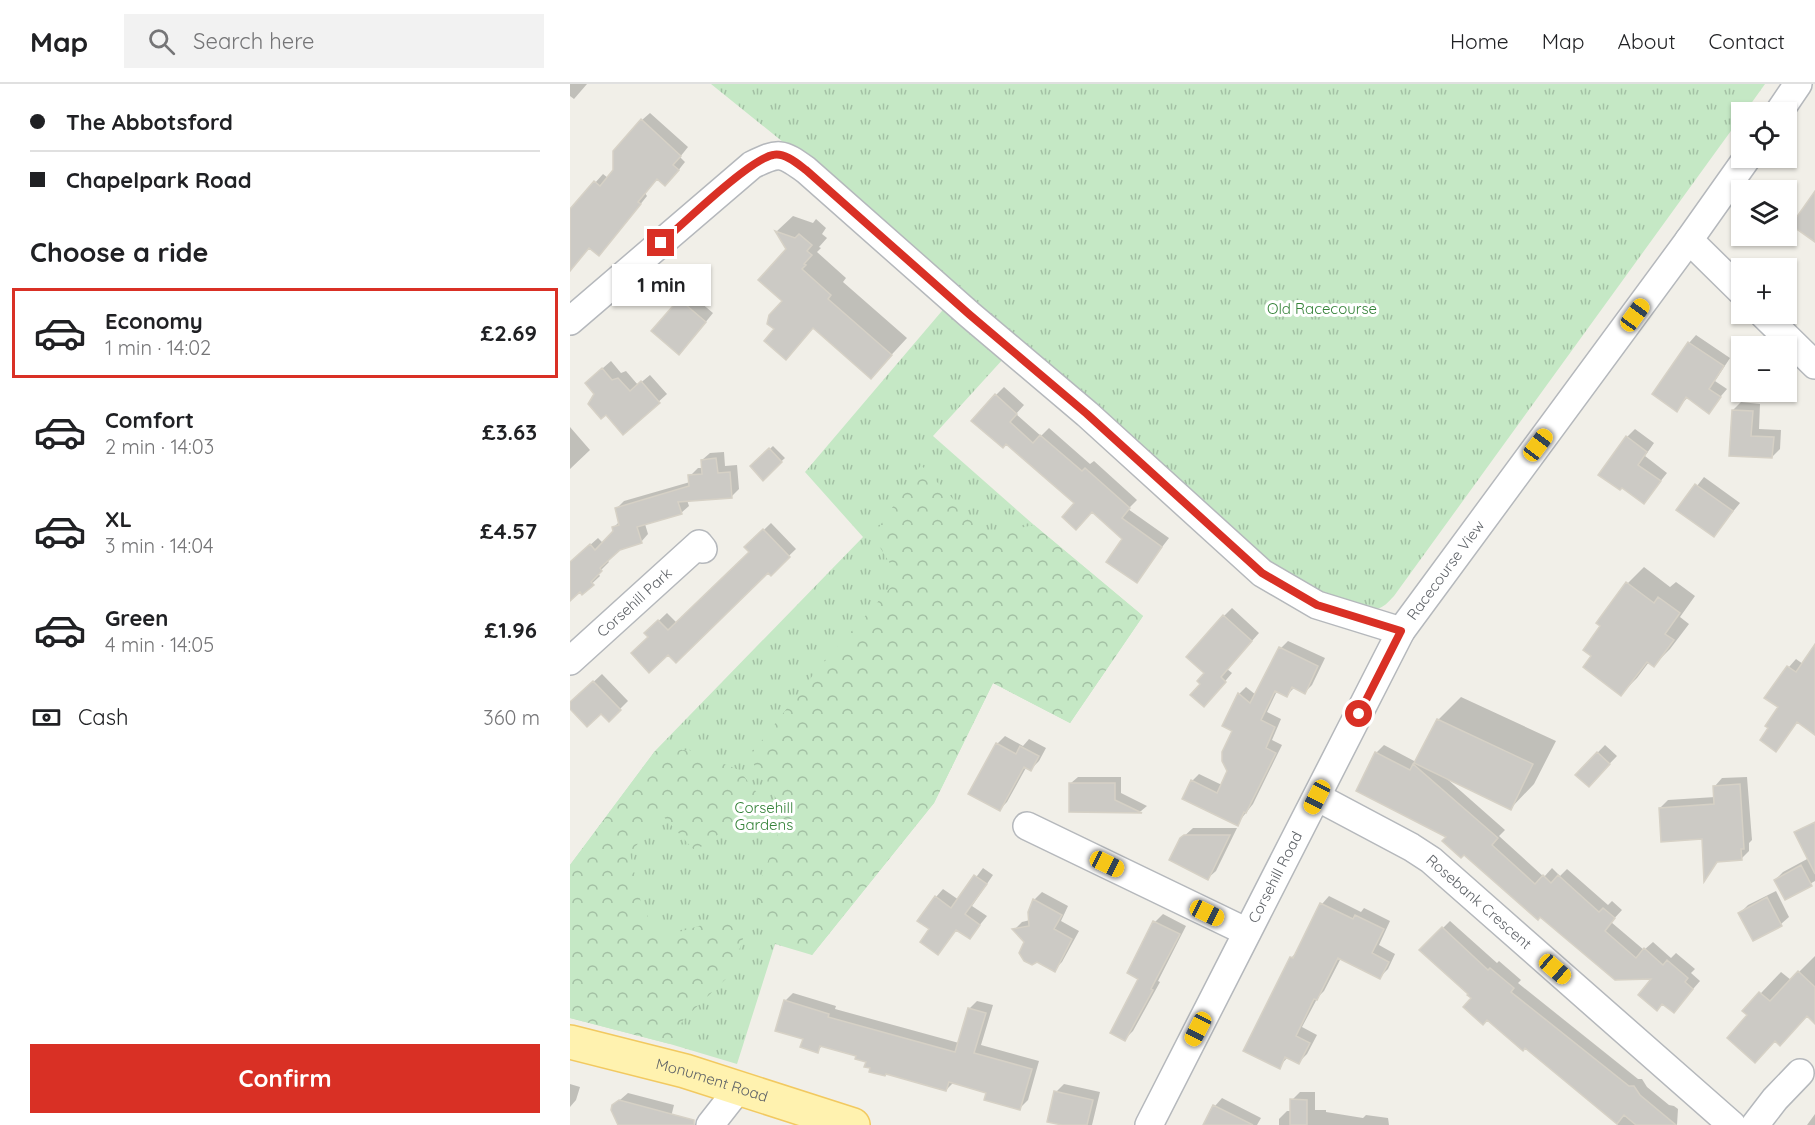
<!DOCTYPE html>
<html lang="en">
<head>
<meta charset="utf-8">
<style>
  :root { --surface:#fff; --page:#f2f2f2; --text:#202124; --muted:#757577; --line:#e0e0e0; --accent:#d93025 }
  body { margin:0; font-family:Quicksand,sans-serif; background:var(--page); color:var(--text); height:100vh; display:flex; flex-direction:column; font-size:22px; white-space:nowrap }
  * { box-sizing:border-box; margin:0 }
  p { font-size:20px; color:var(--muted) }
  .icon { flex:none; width:33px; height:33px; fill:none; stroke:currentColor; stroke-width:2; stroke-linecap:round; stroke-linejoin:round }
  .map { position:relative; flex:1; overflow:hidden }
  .drawer { display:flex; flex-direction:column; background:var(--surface); width:570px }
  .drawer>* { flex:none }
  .top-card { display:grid; align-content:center; height:132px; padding:0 30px; background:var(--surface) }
  .buttons { position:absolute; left:1161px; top:18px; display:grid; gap:12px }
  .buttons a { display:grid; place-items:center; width:66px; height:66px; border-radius:0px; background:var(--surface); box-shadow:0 2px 4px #0004; font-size:30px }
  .end { position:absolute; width:27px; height:27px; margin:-14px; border:8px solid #d93025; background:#fff; box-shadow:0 0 0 3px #fff }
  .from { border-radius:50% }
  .bubble { position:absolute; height:42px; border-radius:0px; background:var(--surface); box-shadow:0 2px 4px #0004; font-size:20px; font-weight:700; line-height:42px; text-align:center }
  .car { position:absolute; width:18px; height:36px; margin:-18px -9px; border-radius:8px; box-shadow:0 0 4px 2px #0007; background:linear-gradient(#f5c518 24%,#345 0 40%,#f5c518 0 76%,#345 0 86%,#f5c518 0) }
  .top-card b { display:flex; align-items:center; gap:21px; height:57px; font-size:22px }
  .top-card b+b { border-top:2px solid var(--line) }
  .top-card i { width:15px; height:15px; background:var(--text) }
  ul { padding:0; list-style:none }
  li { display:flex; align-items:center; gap:18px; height:90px; margin:0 12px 9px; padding:0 18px; border:3px solid transparent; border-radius:0px }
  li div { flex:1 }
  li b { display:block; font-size:22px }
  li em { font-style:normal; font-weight:700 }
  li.current { border-color:var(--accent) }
  li>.icon { width:54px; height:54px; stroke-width:1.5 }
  h2 { padding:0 30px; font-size:27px; line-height:72px }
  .pay { display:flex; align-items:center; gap:15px; height:66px; padding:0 30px; font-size:22px }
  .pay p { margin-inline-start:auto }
  .button { display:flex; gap:12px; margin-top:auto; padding:12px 30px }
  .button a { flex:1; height:69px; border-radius:0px; background:var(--accent); color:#fff; font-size:24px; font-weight:700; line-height:69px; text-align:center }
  header { display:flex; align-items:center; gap:36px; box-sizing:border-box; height:84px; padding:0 30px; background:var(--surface); border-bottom:2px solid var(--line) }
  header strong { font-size:28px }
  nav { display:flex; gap:33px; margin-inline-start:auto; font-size:21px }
  .search { width:420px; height:54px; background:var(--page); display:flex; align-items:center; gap:15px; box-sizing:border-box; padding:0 21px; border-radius:0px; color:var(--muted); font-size:22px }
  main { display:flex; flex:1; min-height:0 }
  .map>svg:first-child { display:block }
  .grass { fill:url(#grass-tufts) }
  .forest { fill:url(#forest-crowns) }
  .shadow { fill:#0003 }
  .building { fill:#cccac5; stroke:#d6d1c6; stroke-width:1.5 }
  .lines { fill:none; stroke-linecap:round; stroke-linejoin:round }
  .minor-casing { stroke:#b5b8bc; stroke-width:30 }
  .major-casing { stroke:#f2c960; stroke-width:36 }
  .minor { stroke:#fff; stroke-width:27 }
  .major { stroke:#fff2af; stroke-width:33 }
  .route { stroke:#d93025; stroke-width:8 }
  .labels { text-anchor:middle; stroke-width:6; stroke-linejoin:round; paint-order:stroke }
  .park-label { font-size:15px; fill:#348238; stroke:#fff }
  .street-label { font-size:15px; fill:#5f6368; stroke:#fff }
</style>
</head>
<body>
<header>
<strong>Map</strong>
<div class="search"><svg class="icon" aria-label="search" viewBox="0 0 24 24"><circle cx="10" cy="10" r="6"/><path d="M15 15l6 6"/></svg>Search here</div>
<nav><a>Home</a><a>Map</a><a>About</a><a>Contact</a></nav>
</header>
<main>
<section class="drawer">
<div class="top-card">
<b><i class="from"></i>The Abbotsford</b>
<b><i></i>Chapelpark Road</b>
</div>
<h2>Choose a ride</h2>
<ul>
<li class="current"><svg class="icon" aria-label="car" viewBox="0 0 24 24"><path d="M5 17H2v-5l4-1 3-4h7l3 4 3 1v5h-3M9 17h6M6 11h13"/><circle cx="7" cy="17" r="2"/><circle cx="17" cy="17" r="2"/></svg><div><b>Economy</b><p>1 min · 14:02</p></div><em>£2.69</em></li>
<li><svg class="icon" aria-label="car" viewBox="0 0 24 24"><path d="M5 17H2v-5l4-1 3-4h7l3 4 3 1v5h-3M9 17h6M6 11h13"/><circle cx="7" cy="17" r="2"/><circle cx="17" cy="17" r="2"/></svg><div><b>Comfort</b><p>2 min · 14:03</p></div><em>£3.63</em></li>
<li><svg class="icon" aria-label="car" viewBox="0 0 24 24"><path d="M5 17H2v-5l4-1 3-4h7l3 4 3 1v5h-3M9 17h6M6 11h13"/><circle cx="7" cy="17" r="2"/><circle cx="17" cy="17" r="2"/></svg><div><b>XL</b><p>3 min · 14:04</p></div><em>£4.57</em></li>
<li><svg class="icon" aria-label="car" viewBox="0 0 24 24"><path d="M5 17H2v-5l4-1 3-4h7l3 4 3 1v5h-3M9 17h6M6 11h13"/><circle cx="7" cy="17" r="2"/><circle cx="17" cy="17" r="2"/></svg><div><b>Green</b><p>4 min · 14:05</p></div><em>£1.96</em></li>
</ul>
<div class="pay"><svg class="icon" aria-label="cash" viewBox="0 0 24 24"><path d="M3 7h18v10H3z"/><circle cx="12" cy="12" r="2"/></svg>Cash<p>360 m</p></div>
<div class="button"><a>Confirm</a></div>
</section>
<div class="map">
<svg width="1245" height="1041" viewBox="0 0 1245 1041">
  <defs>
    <pattern id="grass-tufts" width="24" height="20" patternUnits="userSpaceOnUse" patternTransform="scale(1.5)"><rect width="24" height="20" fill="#c5e8c5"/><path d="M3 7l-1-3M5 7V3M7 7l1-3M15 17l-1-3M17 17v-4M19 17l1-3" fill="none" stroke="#a3c0a4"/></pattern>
    <pattern id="forest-crowns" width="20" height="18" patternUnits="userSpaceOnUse" patternTransform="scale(1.5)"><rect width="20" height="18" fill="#c5e8c5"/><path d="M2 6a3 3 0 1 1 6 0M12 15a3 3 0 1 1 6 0" fill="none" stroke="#a3c0a4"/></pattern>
  </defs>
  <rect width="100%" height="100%" fill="#f1efe8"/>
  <path class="grass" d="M141,0h1054l-20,28h-3l-1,5 -347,479c-6,6 -10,12 -19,13 -17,4 -62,-18 -80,-25l-492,-430 -20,-12z
    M377,221l57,53 -71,78 101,89 109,91 -73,107 -77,-40 -59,120 -122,152 -37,-11 -38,120 -67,-20 -100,-26v-153l85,-114 208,-214 -58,-65z"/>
  <path class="forest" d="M351,381l66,70 47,-10 109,91 -73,107 -77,-40 -59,120 -122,152 -45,-32 -11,-29 24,-66 -3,-28 -28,-43 68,-87 82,-92 -26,-42z
    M119,666l50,20 19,24 -32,35 -31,22 -33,-36 -32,38 11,50 18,35 63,-19 22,16 -12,38 -49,47 -13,24 -100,-26v-153l85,-114z"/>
  <path class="shadow" d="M0,0h17l-13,15 -4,-3z
    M80,29l38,34 -8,10 5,5 -12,15 -15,1 -13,15 2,3 -40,50h-17l-20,24v-59l33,-37 5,4 6,-7 28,-51z
    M223,132l20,7 3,-4 10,9 -4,6 5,4 -8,9 2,1 -4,4 29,26 -3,4 64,56 -36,39 -57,-50 -28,31 -10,-29 8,-28 4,-52 -11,-18z
    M118,208l25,21 -26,32 -34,-14z
    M1126,251l34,23 -15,23 12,8 -17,20 -22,-12 -12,13 13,-67z
    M41,277l10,12 5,-2 12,14 12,-10 17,19 -43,39 -18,-20 -10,-20 -1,-18z
    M434,303l20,18 -8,9 25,22 8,-8 41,36 4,-3 43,39 -9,9 41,29 -33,43 -12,-42 -32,-29 -16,-7 -70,-61 -10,-47z
    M1171,318l19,2 -1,25 22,1 -1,19 -8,8 -41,-2 2,-45z
    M0,343l20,23 -20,19z
    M1065,345l19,14 -9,13 22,17 -23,29 -17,-65z
    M203,362l12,12 -22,20 -11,-12z
    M154,368l1,14 12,-1 2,24 -8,8 -44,3 2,6 -8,7 -36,11 3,10 -7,8 -22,7 -12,11 2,2 -11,11 2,3 -18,17 -2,-2 -10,10v-38l28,-25 5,5 12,-11 -1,-5 6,-6 -4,-12 8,-8 66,-19v-6l8,-8h5l-1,-8 8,-7z
    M1134,393l36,26 -26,32 -35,-26z
    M201,439l25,26 -25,24 -3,-2 -92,90 -30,-28 21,-20 10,10 74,-71 -5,-5z
    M1074,483l26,20 6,-5 19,14 -15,21 9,7 -19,25 -16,16 -5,-3 -12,16 -16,16 -27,-38 8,-30 26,-43z
    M662,524l27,25 -32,36 5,4 -21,25 -9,-14 22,-68z
    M718,557l37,17 -13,27 -7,7 -10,-5 -8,8 -10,-4 -10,21 14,7 -9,21 10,5 -29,59 -16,20 -45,-43 7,-7 23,11 7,-14 5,-41 -10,-5 15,-31 7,-7 10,8 25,-47z
    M1245,562v81l-17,-6 -23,29 5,-43 -13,-10 22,-30 7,-8 7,5z
    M32,590l26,27 -19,19 -8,-9 -31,-4v-3z
    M891,613l95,44 -22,43 -23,24 -65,-30 59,52 -6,6 45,41 8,-9 8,8 7,-7 41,36 4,-4 10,9 -11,12 33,28 9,-8 18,16 5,-5 19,16 -4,4 9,8 -19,22 -18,-1 -9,-25 -206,-140 -72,-84 8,-8 32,17 22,-42z
    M435,652l18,10 6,-7 17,9 -7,13 -8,8 -4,-3 -20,36 -7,7 -3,-65z
    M1035,661l12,11 -28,29 -12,-11z
    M508,693h43v16l26,13 -6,5h-71l1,-28z
    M1177,693l5,63 -3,3v8l-8,8 -22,1 -14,18 -1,-41 -44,-29 8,-8 47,-3v-11l7,-8z
    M623,744h44l-21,43 -8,7 -27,-39z
    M1245,746v51l-30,17 -10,-18 8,-8 26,-14z
    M413,784l10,7 -21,31 15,10 -17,21 -13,-8 -19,24 -7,-24 5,-32 7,-8 16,11z
    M1206,807l13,26 -8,7 -28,15 -13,-26 8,-8z
    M472,808l26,14 -7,15 18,10 -17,31 -8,8 -39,-41 7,-7 8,-2 4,-20z
    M759,812l32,16 3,-4 26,13 -11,24 16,9 -7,15 -8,8 -39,-19 -17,33 -6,6 -16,30 15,8 -10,19 -8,8 -11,-5 -9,10 12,-109 7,-7 24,-47z
    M593,830l23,12 -28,55 2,1 -27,49 -8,8 15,-61 -11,-6 26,-50z
    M880,837l47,42 2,-2 22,19 -3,3 120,96h4l5,8 22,18 5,1 4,3 -1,16h-59l-145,-127 -3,-4 -49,-44z
    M1245,872v66l-7,-7 -7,8 -52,-8 -5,-4 37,-39 10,8z
    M223,909l43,13 -1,3 124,34 10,-34 8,-8 16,4 -12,40 58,16 -11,39 -8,8 -32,-16 -34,-10 -8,8 -74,-23 -4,-6 -10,-6 -35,-10 -6,6 -13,-13 -19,-37z
    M0,1000l10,3 -4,13 -6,7z
    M494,1000l36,8 -8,33h-24l-12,-33z
    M730,1008h15v18h11v2l37,6 3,-3 22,3 1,7h-110v-6l8,-8h5v-11z
    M58,1009l46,12 -5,20h-51v-3l-5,-16z
    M652,1014l39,20 -4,7h-52l10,-19z
    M1245,1030v11h-8z"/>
  <path class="building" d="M71,35l40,37 -8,9 6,5 -14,16 -8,-7 -19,23 3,2 -42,52 -10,-8 -19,23v-62l24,-28 6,5 13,-16v-19z
    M1245,107v51l-24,-17z
    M205,147l20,7 4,-4 13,11 -5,6 5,4 -8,9 2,1 -4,4 29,26 -3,4 64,56 -21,24 -58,-51 -27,32 -22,-19 10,-12 -7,-5 2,-9 13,-14 -24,-21 28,-31z
    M109,215l27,23 -27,33 -28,-24z
    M1118,258l36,24 -15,23 12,8 -12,17 -23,-17 -9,15 -25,-18z
    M32,284l10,12 6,-2 12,13 11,-10 19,22 -37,32 -17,-20 -5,4 -13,-15 6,-10 -9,-11z
    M425,310l22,20 -7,8 23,21 7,-8 42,36 3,-3 45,40 -8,10 40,29 -25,36 -31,-21 16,-23 -30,-27 -16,18 -14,-13 12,-14 -68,-59 -3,4 -32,-27z
    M1162,326l21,1 -2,25 23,1 -2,21 -43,-2z
    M1056,352l21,16 -9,13 23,16 -17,23 -22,-16 -2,2 -22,-15z
    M199,364l13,14 -19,19 -13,-15z
    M146,374l2,15 12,-1 2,26 -54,4 4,12 -45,13 5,16 -22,7 -20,18 2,3 -11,11 3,3 -12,10 -2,-3 -10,9v-39l20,-18 5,6 18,-19 -1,-4 7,-2 -4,-17 74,-22 -1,-11 14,-1 -1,-14z
    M1125,400l38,27 -19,26 -38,-27z
    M193,445l27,28 -19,19 -3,-3 -92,90 -8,-8 -19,18 -18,-20 17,-16 -4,-4 14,-13 10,10 81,-78 -5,-5z
    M1056,498l28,21 4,-6 22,16 -15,21 9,6 -20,27 -7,-5 -26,34 -38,-29 8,-11 -8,-6 17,-24 -4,-3z
    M653,531l29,26 -31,36 5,5 -22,25 -14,-12 10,-11 -3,-3 7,-8 -18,-16z
    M1245,560v91l-18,-13 -21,30 -16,-12 8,-12 -3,-2 13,-19 -14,-9 23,-32 9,6z
    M709,563l39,19 -13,28 -13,-7 -5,10 -12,-6 -14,29 14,7 -9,21 10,5 -30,60 -2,-1 -6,14 -56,-27 9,-19 26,13 10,-22 -5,-10v-9l10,-21 -10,-5 16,-33 12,10z
    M23,597l28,29 -12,12 -8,-8 -14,13 -17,-18v-7z
    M867,635l96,45 -22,46 -97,-47z
    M426,659l20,11 4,-8 19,10 -8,15 -7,-4 -24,44 -32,-17z
    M805,668l35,18 3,-6 85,74 -6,7 43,39 8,-9 8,8 7,-8 41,37 4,-4 12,10 -10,13 31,27 8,-10 19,17 4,-5 21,18 -3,4 8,7 -19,24 -12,-9 -5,7 -19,-16 13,-16 -36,1 -75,-63 -2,3 -74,-65 -3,3 -19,-17 4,-4 -90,-46z
    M1027,668l13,12 -21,23 -14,-12z
    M499,699h46v17l27,13 -73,-1z
    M1170,700l4,65h-3l1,11 -25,2 -13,20 -2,-43 -41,3 -2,-34 55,-4 -1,-18z
    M1245,738v52l-21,-42z
    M614,751h46l-22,45 -39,-20 11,-22z
    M1231,781l11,21 -27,14 -11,-20z
    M404,791l13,9 -22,30 15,11 -10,14 -14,-9 -18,25 -18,-13 9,-13 -12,-8 18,-25 16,12z
    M1197,813l15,29 -29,15 -15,-28z
    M463,815l29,16 -8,14 18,10 -17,33 -18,-10 -5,3 -8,-4 -5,-8 5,-11 -12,-13 17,-3 -1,-14z
    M750,819l33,16 2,-4 29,14 -12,24 17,9 -9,17 -42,-21 -21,42 -3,-1 -18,37 14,7 -11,21 -14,-7 -5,12 -37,-18 47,-94 3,1z
    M583,837l27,13 -29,55 2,1 -28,51 -15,-8 28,-54 -11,-6z
    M872,843l46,43 2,-2 24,20 -3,4 118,94h5l6,9 36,30h-40l-12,-10 -7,9 -92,-76 -2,3 -36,-31 -4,5 -20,-18 8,-9 -4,-3 1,-1 -49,-44z
    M1228,887l17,16v37l-8,-8 -27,30 -5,-5 -20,22 -28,-25 20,-23 -5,-4 17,-19 11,9z
    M214,916l45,14 -1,3 127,35 13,-44 18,5 -12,40 58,16 -12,41 -36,-10 2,-7 -37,-11 -3,9 -60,-17 -1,2 -16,-4 1,-4 -6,-1 2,-5 -11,-3 1,-3 -36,-10 -2,7 -18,-6 3,-8 -28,-8z
    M484,1007l39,9 -6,25h-25l-15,-3z
    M720,1015l17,1v25h-17z
    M49,1016l75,20v5h-76l-7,-15 1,-5z
    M643,1021l40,20h-50z"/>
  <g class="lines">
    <defs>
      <g id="minor">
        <path d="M1209,28l19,-28"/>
        <path d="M1119,156l53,52"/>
        <path d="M1193,230l52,51"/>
        <path d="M0,237l182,-156c27,-13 29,-13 54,5l164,145 117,99 175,159 55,32 84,26"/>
        <path id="s1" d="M0,577l129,-117 4,5"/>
        <path id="s2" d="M747,713l94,50 20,13 301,265"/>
        <path d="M457,742l220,106"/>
        <path d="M140,1041l29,-37"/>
        <path id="s3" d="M579,1041l252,-494 288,-391 58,-82"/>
        <path d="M1185,1041l20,-26 25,-26"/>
      </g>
      <g id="major">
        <path id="s4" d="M0,958l115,29 168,54"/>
      </g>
    </defs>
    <use href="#minor" class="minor-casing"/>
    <use href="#major" class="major-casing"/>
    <use href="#minor" class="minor"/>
    <use href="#major" class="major"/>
  </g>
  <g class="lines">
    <path class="route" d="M91,159c22,-19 89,-84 112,-88 11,-3 25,9 33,15l164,145 117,99 175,159 55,32 84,26 -42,83"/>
  </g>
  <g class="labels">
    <g class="park-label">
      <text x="752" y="230">Old Racecourse</text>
      <text x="194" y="729">Corsehill<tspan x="194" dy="17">Gardens</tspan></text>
    </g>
    <g class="street-label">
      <text dy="5" stroke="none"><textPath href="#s3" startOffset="630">Racecourse View</textPath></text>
      <text dy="5" stroke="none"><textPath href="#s1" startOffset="87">Corsehill Park</textPath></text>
      <text dy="5" stroke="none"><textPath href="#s3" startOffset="278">Corsehill Road</textPath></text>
      <text dy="5" stroke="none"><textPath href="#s2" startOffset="194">Rosebank Crescent</textPath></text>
      <text dy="5" stroke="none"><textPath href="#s4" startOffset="147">Monument Road</textPath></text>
    </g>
  </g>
</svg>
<div class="buttons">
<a><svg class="icon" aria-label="locate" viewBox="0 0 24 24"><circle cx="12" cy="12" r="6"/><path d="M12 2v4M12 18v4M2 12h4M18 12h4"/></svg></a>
<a><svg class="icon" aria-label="layers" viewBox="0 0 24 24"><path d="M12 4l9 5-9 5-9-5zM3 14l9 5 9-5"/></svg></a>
<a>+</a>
<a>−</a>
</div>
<i class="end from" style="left:789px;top:630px"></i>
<i class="end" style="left:91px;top:159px"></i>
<div class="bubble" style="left:42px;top:180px;width:99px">1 min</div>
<i class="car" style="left:1065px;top:231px;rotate:36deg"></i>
<i class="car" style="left:968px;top:361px;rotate:37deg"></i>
<i class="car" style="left:747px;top:713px;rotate:207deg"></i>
<i class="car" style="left:537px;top:780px;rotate:116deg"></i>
<i class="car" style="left:637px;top:829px;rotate:116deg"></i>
<i class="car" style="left:985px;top:885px;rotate:131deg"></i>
<i class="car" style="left:628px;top:945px;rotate:207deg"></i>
</div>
</main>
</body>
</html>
